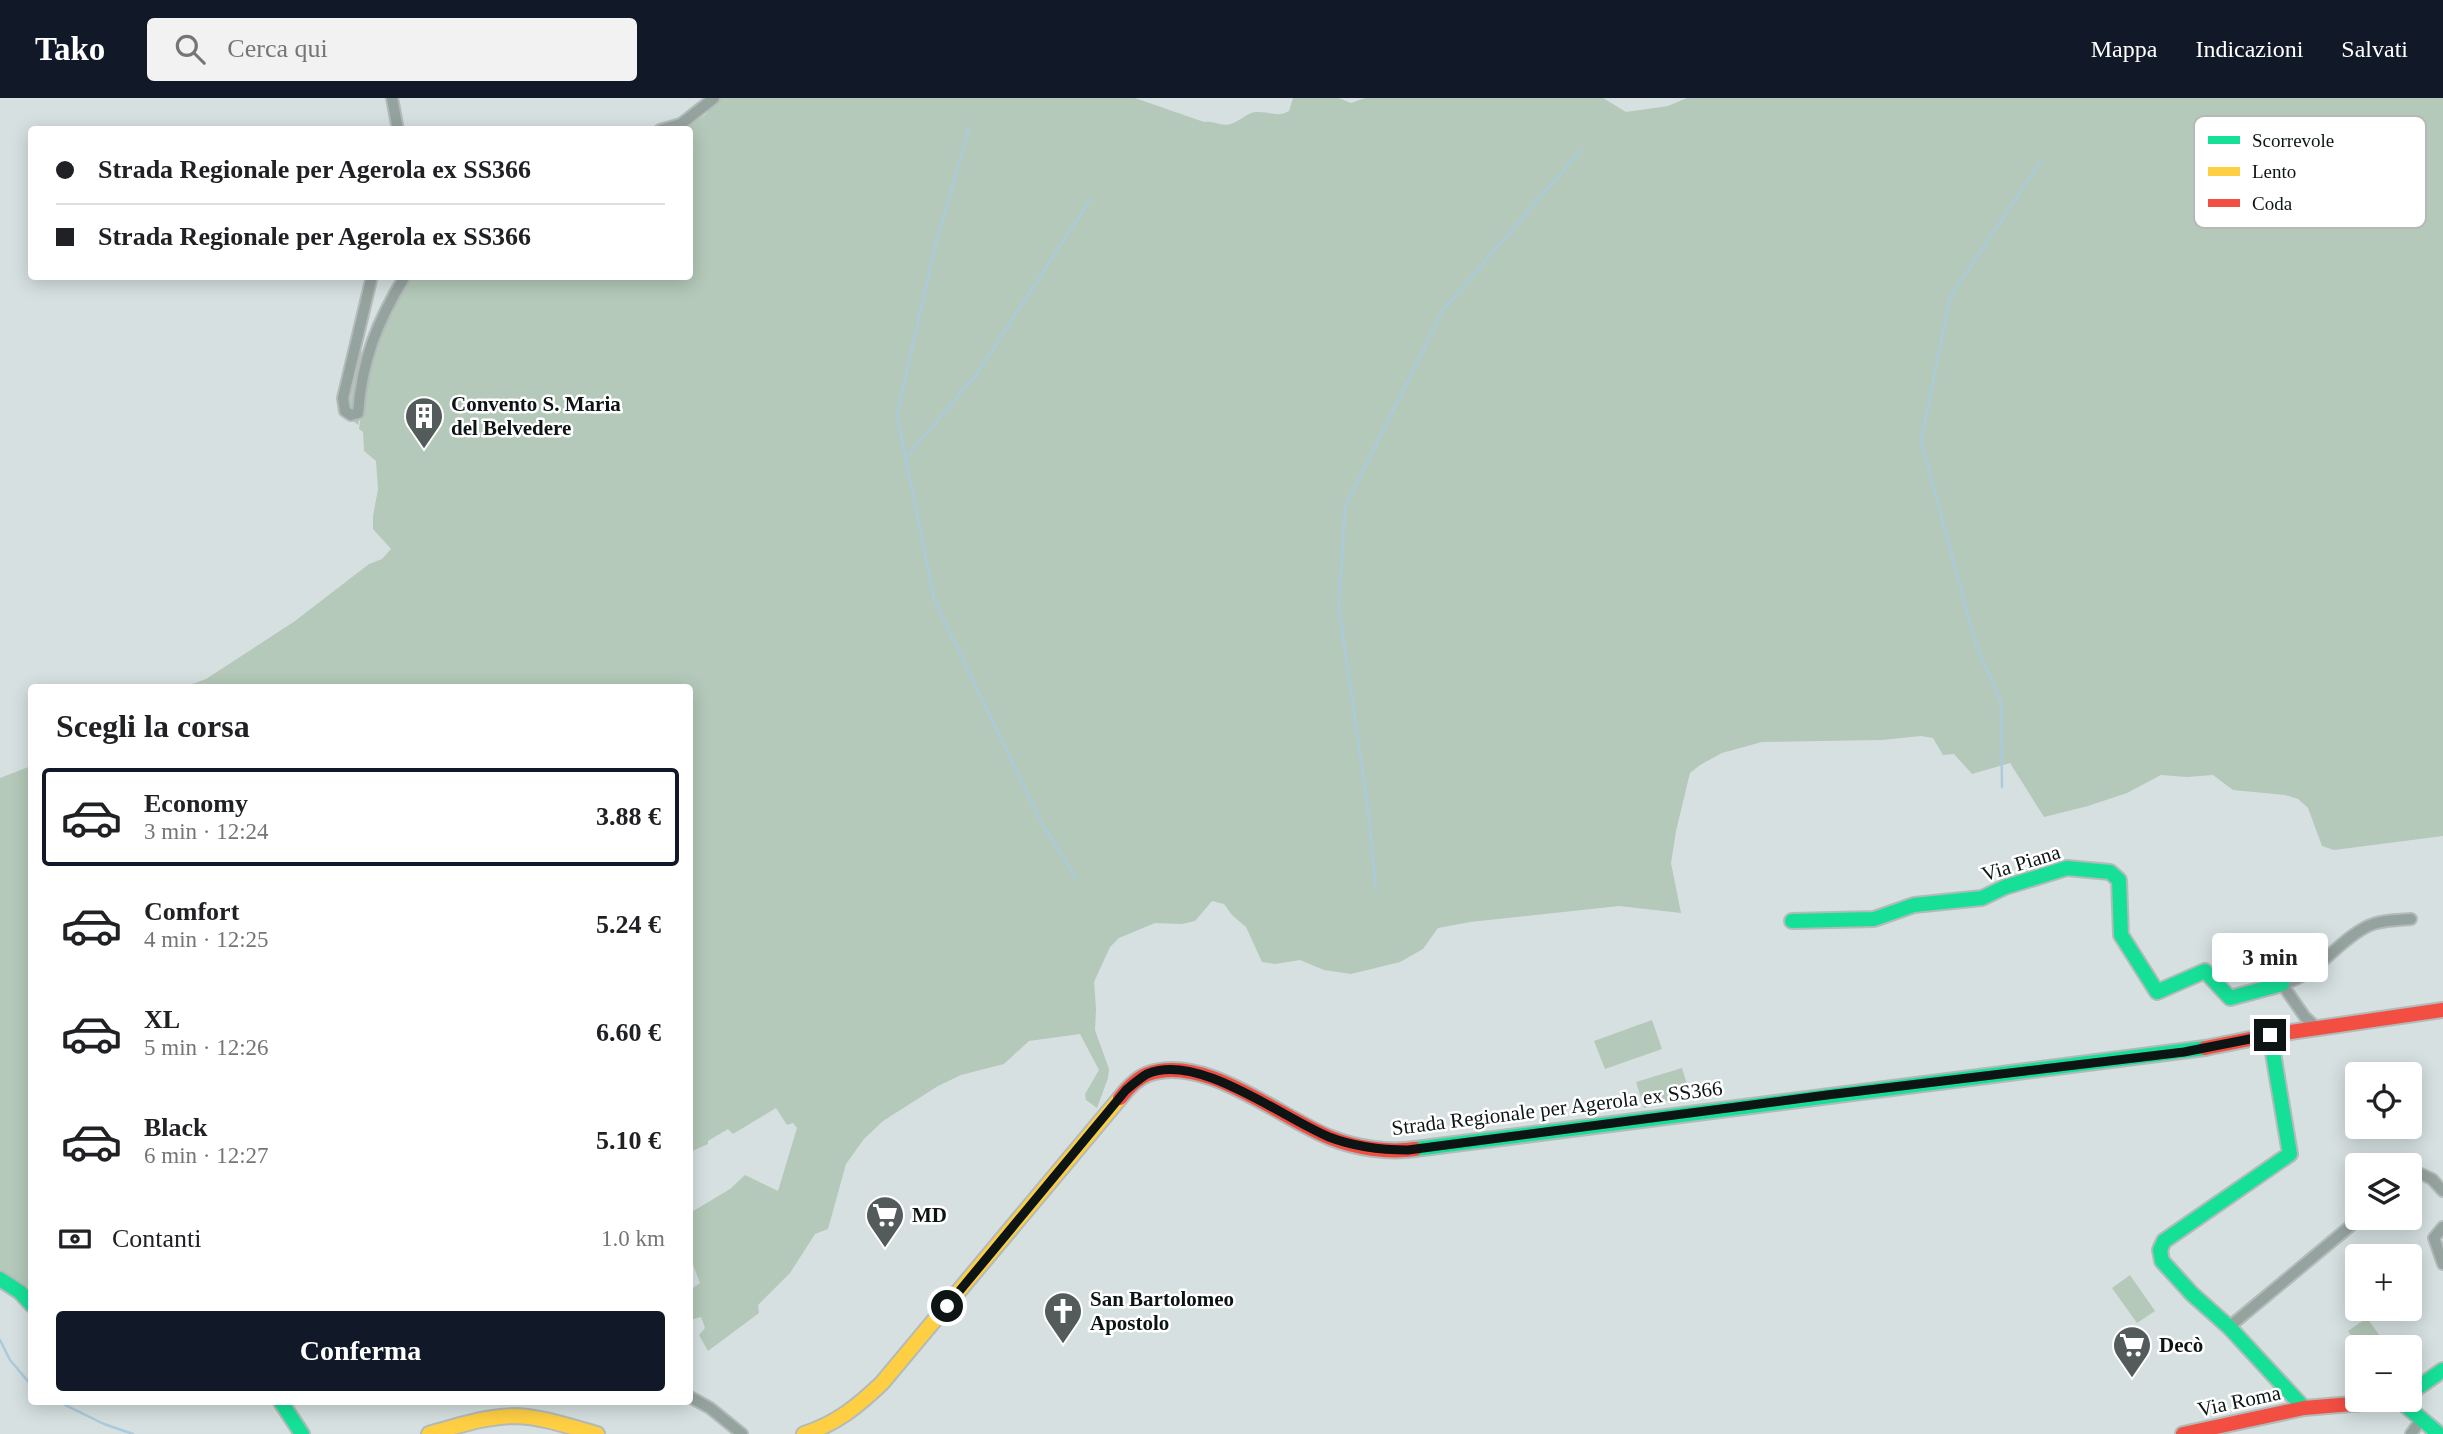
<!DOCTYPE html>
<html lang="it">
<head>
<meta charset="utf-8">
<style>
  :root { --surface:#fff; --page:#f2f2f2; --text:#202124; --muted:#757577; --line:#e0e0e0; --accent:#111827 }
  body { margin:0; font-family:"Times New Roman",serif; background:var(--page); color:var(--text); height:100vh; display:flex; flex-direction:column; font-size:26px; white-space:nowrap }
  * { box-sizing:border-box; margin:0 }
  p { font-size:23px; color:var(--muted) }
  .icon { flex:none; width:38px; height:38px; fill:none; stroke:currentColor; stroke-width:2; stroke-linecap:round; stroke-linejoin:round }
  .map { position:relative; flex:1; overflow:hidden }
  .sheet { position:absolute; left:28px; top:586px; width:665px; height:721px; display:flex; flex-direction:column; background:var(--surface); border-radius:7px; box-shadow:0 4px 18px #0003 }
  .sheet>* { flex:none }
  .guide { position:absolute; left:28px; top:28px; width:665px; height:154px; border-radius:7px; box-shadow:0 4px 18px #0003; display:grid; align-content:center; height:154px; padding:0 28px; background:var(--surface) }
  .controls { position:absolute; left:2345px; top:964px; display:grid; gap:14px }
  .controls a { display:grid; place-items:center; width:77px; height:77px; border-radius:7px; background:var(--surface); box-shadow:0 4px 18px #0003; font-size:35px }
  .end { position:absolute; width:32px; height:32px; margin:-16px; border:9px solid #0d1414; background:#fff; box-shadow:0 0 0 4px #fff }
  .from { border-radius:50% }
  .bubble { position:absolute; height:49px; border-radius:7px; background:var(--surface); box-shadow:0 4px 18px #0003; font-size:23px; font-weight:700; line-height:49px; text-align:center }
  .guide b { display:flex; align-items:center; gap:24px; height:66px; font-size:26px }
  .guide b+b { border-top:2px solid var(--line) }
  .guide i { width:18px; height:18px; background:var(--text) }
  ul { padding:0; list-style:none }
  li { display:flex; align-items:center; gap:21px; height:98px; margin:0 14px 10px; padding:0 14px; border:4px solid transparent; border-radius:7px }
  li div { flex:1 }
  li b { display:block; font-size:26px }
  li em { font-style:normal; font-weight:700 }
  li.active { border-color:var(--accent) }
  li>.icon { width:63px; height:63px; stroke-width:1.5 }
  h2 { padding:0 28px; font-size:32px; line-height:84px }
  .pay { display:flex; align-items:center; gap:18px; height:77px; padding:0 28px; font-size:26px }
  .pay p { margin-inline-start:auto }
  .cta { display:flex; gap:14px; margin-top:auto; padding:14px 28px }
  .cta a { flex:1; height:80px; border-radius:7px; background:var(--accent); color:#fff; font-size:28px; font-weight:700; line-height:80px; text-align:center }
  header { display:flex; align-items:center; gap:42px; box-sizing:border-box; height:98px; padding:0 35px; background:var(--accent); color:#fff }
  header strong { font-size:33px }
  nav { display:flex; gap:38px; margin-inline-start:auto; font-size:24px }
  .search { width:490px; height:63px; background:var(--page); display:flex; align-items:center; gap:18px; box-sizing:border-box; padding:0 24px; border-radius:7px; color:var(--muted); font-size:26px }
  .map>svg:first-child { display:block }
  .green { fill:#b4c9b9 }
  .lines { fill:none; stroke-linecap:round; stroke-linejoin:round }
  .stream { stroke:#abcadc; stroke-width:2.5 }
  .street-casing { stroke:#b3baba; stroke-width:14 }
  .fast-casing { stroke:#b3baba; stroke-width:18 }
  .slow-casing { stroke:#b3baba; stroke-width:18 }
  .jam-casing { stroke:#b3baba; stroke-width:18 }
  .street { stroke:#95a39e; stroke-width:10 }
  .fast { stroke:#16e098; stroke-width:14 }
  .slow { stroke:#ffcf43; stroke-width:14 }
  .jam { stroke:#f24e42; stroke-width:14 }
  .route { stroke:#0d1414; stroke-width:9 }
  .labels { text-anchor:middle; stroke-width:5; stroke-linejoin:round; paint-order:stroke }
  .poi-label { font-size:21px; font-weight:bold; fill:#0d1414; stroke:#fff; text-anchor:start }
  .street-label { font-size:21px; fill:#0d1414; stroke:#fff }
  .key { fill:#fff; stroke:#b6b8b8; stroke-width:2 }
  .key-label { font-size:19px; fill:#0d1414 }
</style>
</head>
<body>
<header>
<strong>Tako</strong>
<div class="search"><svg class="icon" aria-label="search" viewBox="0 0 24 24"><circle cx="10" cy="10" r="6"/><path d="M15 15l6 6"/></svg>Cerca qui</div>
<nav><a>Mappa</a><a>Indicazioni</a><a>Salvati</a></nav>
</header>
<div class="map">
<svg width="2443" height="1336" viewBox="0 0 2443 1336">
  <rect width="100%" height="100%" fill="#d6e0e0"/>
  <path class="green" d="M721,0h414l69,24c10,-2 18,5 27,2 9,-3 17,-12 25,-12 13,-1 21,6 33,-1l4,-13h46l12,5 14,-5h238l23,14 42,-6 19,-8h756v738l-109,14 -12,-4 -14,-38 -10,-9 -13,-4 -52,-5 -20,-15 -26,2 -26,-2 -34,18 -39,13 -44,11 -34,-54 -38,11 -18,-20 -11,1 -10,-17 -12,-2 -39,4 -120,2 -40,11 -22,12 -10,8 -14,58 -5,32 10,50 -62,-7 -149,16 -32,6 -15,21 -23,13 -49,12 -27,-4 -24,-10 -25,4 -13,-2 -16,-35 -14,-12 -8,-11 -12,-3 -17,20 -13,3 -27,-1 -36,15 -9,9 -16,35 2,27 -1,21 14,39 -1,9 -11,30 -11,-8 -1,-6 14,-24 -19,-36 -51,7 -25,23 -43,11 -23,11 -55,35 -19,18 -18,25 -18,65 -13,5 -25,39 -32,32 1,8 -51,38 -9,-16 6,-7 -4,-11 -11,3v-30l10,-7 -7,-18h-3v-52l40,-24 15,-14 33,16 19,-63 -4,-5 -6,2 -11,-17 -43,26 -5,-5 -20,12v3l-18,8v-464h-509l25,-9 89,-58 74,-57 13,-5 9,-10 -18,-20v-13l5,-27 -2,-28 -12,-10 -1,-19 -4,-3 2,-15 -3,11 -18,-15v-24l8,-37 24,6c11,-26 21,-60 43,-79h275v-146l-9,-1 24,-14z
    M31,668v528l-7,-7 -24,-12v-497z
    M1652,922l10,29 -57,20 -11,-28z
    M1682,970l8,26 -46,14 -8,-26z
    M2130,1177l25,36 -18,12 -25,-35z
    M2367,1220l21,29h-29l-11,-16z"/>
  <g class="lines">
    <path class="stream" d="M969,30l-35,123 -37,164 37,184 107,223 35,56
      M907,358l69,-81 114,-175
      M2002,689l-1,-85 -25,-57 -55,-204 29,-144 91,-136
      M1376,790l-9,-86 -28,-193 6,-102 98,-197 138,-160
      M0,1242l10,20 22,26
      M59,1304l45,22 29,10"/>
    <defs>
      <path id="street" d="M392,0l6,32
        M660,32l21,-6 33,-26
        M372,178l-29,122 2,13 6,4 7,-2c4,-53 19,-91 47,-137
        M2318,931l-13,-12 -23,-33c35,-8 55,-43 86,-58 12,-6 29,-6 43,-7
        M2410,1079l11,-3 11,5 11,12
        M2443,1129l-9,11 9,26
        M2229,1229l131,-109
        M690,1299l20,11 32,26
        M2411,1336l10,-14"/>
      <path id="fast" d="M1792,823l82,-2 40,-14 68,-7 23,-11 62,-19 43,4 9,8 2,55 36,57 48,-21 25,27 52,-14
        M2270,937l20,119 -126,87 -4,9 2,11 30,33 37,33 75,81
        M1415,1051l790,-101
        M0,1181l20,13 12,13
        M2410,1295l33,-23
        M2399,1302l40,34
        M281,1304l21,32"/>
      <path id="slow" d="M429,1336c28,-8 57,-18 87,-18 27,1 55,11 81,18
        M804,1336c32,-10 54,-28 78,-51l238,-285"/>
      <path id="jam" d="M2205,950l65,-13 173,-25
        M1120,1000c7,-9 17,-20 28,-24 57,-21 132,44 183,64 25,10 57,15 84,11
        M2183,1336l121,-26 95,-8"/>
    </defs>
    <use href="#street" class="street-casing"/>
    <use href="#fast" class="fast-casing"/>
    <use href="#slow" class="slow-casing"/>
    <use href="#jam" class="jam-casing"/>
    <use href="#street" class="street"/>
    <use href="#fast" class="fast"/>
    <use href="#slow" class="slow"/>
    <use href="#jam" class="jam"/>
  </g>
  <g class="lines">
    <path class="route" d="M947,1208l179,-216c6,-5 14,-12 21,-16 51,-22 134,43 182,63 26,10 51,13 79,13l419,-55 357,-43 86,-17"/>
  </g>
  <defs>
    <symbol id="building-pin" viewBox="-11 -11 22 30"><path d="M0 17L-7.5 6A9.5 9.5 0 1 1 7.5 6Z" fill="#535b5b" stroke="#fff"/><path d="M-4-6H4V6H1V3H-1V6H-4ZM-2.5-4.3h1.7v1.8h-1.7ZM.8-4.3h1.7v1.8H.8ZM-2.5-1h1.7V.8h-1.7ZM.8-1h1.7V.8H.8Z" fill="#fff"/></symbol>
    <symbol id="supermarket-pin" viewBox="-11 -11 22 30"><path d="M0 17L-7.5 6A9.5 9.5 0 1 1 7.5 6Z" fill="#535b5b" stroke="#fff"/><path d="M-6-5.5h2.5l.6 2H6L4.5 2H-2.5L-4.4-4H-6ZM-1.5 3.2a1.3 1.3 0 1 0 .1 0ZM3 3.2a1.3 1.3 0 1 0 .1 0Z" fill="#fff"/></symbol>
    <symbol id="church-pin" viewBox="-11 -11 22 30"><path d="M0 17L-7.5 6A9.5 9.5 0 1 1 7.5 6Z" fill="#535b5b" stroke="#fff"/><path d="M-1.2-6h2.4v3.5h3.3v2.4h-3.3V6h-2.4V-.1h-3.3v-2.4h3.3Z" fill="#fff"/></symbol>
  </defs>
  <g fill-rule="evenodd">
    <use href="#building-pin" x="402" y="296" width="44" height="60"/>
    <use href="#supermarket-pin" x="863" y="1095" width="44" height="60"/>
    <use href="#church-pin" x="1041" y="1191" width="44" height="60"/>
    <use href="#supermarket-pin" x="2110" y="1225" width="44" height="60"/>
  </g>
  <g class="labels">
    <g class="poi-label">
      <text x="451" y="313">Convento S. Maria<tspan x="451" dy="24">del Belvedere</tspan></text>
      <text x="912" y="1124">MD</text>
      <text x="1090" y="1208">San Bartolomeo<tspan x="1090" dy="24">Apostolo</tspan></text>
      <text x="2159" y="1254">Decò</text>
    </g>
    <g class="street-label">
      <text transform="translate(2021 765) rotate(-17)" y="7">Via Piana</text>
      <text transform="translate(1557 1010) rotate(-7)" y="7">Strada Regionale per Agerola ex SS366</text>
      <text transform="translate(2239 1303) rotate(-12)" y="7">Via Roma</text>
    </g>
  </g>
  <rect x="2194" y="18" width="232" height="112" rx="10" class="key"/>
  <rect x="2208" y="38" width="32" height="8" fill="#16e098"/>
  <rect x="2208" y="69" width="32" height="9" fill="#ffcf43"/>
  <rect x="2208" y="101" width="32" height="8" fill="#f24e42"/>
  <g class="key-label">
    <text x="2252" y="49">Scorrevole</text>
    <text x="2252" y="80">Lento</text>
    <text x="2252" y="112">Coda</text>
  </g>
</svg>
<div class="controls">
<a><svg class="icon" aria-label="locate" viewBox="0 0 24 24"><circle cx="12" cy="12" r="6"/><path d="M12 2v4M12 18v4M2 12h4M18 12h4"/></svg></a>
<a><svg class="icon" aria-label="layers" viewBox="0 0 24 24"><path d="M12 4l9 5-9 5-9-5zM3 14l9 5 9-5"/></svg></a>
<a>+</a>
<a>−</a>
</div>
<i class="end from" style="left:947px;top:1208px"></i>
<i class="end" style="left:2270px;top:937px"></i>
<div class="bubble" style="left:2212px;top:835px;width:116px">3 min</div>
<div class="guide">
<b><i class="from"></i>Strada Regionale per Agerola ex SS366</b>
<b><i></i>Strada Regionale per Agerola ex SS366</b>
</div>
<section class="sheet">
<h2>Scegli la corsa</h2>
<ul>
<li class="active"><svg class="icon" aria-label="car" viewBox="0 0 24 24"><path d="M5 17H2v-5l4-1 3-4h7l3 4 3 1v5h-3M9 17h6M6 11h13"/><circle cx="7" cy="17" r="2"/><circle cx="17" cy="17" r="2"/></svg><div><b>Economy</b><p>3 min · 12:24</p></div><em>3.88 €</em></li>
<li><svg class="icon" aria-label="car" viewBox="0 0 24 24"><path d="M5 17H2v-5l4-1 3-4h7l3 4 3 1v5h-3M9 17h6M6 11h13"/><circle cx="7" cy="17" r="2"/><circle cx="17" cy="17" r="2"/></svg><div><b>Comfort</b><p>4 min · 12:25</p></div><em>5.24 €</em></li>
<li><svg class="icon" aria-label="car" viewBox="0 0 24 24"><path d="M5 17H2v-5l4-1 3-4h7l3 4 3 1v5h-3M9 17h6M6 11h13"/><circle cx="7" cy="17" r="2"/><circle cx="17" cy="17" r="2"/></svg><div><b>XL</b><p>5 min · 12:26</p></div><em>6.60 €</em></li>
<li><svg class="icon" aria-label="car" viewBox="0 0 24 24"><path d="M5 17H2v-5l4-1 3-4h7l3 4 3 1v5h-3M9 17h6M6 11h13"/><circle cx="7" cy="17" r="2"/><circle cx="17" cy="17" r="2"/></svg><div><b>Black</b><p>6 min · 12:27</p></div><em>5.10 €</em></li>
</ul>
<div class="pay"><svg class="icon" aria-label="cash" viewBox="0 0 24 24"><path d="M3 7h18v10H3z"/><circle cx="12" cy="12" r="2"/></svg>Contanti<p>1.0 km</p></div>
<div class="cta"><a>Conferma</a></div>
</section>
</div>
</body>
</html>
